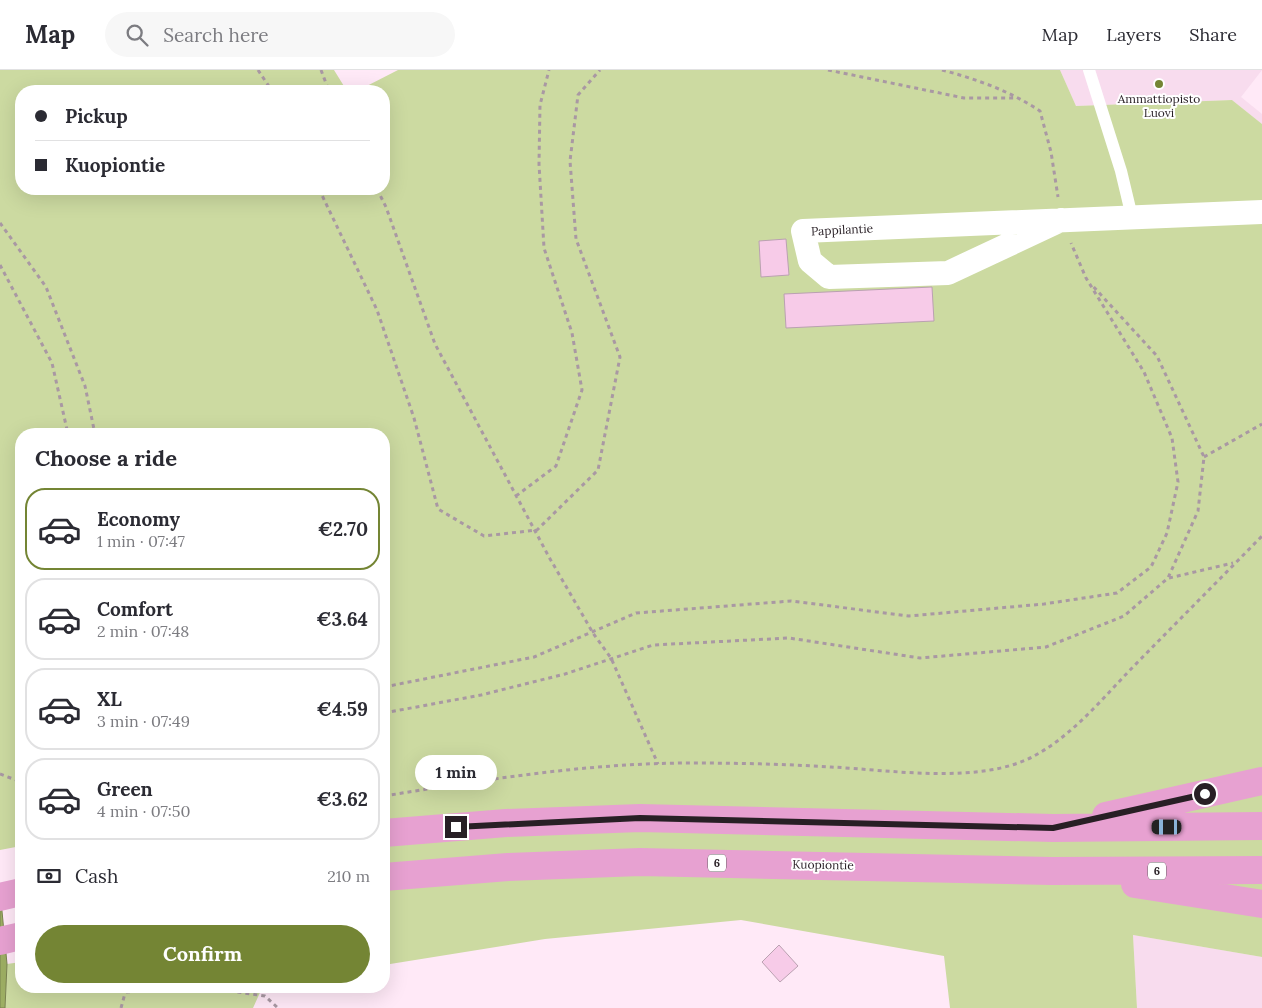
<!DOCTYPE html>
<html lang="en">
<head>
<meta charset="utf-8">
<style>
  :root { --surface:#fff; --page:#f7f7f7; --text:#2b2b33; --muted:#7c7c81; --line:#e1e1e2; --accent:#748534 }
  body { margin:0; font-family:Lora,serif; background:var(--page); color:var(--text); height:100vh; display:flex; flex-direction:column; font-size:19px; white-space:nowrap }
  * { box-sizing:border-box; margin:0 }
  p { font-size:16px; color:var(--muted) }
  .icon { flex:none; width:28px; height:28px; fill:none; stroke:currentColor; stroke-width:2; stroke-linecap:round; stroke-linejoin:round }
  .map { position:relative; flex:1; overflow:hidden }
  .details { position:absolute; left:15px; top:358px; width:375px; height:565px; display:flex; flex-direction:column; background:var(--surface); border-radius:20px; box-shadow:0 5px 20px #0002 }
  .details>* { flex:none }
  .top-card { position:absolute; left:15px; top:15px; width:375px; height:110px; border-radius:20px; box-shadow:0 5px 20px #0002; display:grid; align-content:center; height:110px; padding:0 20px; background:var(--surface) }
  .end { position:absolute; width:22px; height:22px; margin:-11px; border:6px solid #281f25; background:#fff; box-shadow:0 0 0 2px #fff }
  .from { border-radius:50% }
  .bubble { position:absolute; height:35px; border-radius:18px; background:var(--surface); box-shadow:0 5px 20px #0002; font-size:16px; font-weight:700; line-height:35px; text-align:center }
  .car { position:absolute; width:15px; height:30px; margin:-15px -8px; border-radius:6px; box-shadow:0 0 4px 1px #0007; background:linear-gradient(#222 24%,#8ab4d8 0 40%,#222 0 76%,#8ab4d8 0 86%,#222 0) }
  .top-card b { display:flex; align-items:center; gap:18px; height:48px; font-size:19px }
  .top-card b+b { border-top:1px solid var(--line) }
  .top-card i { width:12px; height:12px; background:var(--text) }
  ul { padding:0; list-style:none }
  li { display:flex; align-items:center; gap:15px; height:82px; margin:0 10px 8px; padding:0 10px; border:2px solid var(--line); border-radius:20px }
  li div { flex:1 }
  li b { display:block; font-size:19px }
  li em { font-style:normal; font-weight:700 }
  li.active { border-color:var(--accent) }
  li>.icon { width:45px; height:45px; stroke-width:1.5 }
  h2 { padding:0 20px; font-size:22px; line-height:60px }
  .pay { display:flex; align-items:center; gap:12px; height:55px; padding:0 20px; font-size:19px }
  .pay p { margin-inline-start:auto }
  .button { display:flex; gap:10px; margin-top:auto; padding:10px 20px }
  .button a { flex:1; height:58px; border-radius:30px; background:var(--accent); color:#fff; font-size:20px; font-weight:700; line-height:58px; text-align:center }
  header { display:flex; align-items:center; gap:30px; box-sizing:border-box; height:70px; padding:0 25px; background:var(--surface); border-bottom:1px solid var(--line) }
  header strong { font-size:24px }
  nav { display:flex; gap:28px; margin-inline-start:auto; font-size:18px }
  .search { width:350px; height:45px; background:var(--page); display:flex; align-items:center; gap:12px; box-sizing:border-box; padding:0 18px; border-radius:28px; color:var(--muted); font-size:19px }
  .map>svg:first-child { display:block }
  .built { fill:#f8dcee }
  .green { fill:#ccdaa1 }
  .water { fill:#9dae63; stroke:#7a8350 }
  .building { fill:#f7cbe8; stroke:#baa1b1 }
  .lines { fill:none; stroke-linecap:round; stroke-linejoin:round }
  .path { stroke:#a998a3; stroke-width:3; stroke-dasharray:4 4; stroke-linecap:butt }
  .lane { stroke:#fff; stroke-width:12 }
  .street { stroke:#fff; stroke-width:24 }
  .highway { stroke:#e7a1d1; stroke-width:28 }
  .route { stroke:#281f25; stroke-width:6 }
  .poi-dot { fill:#748534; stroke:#fff; stroke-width:2 }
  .labels { text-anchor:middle; stroke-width:4; stroke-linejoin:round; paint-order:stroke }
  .shield { fill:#fff; stroke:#686266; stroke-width:1 }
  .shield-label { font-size:11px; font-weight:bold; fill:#281f25 }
  .poi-label { font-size:12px; fill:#281f25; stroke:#fff }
  .street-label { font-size:12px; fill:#281f25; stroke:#fff }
</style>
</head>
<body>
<header>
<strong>Map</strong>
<div class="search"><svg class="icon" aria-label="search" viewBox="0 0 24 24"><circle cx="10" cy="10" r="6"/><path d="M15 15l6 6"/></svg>Search here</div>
<nav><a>Map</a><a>Layers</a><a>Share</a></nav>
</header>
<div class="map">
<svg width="1262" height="938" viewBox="0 0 1262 938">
  <rect width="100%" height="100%" fill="#ffe9f7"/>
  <path class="built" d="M1060,0h202l-21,27 21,17v10l-30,-24 -156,6z
    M1133,865l129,22v51h-125z"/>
  <path class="green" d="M0,0h334l13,21h-326v98h363v-98h-27l41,-21h662l16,36 156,-6 30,24v833l-129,-22 4,73h-187l-6,-52 -203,-36 -196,19 -161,26v-531h-363v412l-21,4z
    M21,892v24h242l-10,22h-248l2,-44z"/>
  <path class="water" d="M0,820l7,74 -2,44h-5z"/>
  <path class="building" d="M786,169l3,36 -28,2 -2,-36z
    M932,217l2,34 -148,7 -2,-34z
    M779,875l19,21 -18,16 -18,-20z"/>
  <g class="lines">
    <path class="path" d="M258,0l14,21
      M321,0l8,21
      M828,0l136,28h53
      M942,0c34,9 68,21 98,41l11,41 7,45
      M319,119l58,121 37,108 24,91 46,27 53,-6 61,-60 22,-113 -44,-118 -6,-78 8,-66 22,-25
      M377,119l9,18 49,137 114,213 44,76 18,25 47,106
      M0,153l46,64 39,99 10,48
      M0,195l52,98 16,71
      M1204,387l58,-33
      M516,426l40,-30 26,-76 -10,-57 -28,-85 -5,-84 1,-59 9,-35
      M1169,508l64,-15
      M384,617l150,-30 102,-44 155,-12 118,15 135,-12 73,-11 34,-26 16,-34 11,-51 -6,-44 -28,-66 -58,-94 -15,-35
      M384,643l97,-18 84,-21 88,-29 136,-7 131,20 126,-11 78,-31 44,-38 30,-67 6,-54 -47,-101 -66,-72
      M0,704l21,8
      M384,726c99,-16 204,-33 306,-33 47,0 94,1 141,4 60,3 149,18 203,-11 39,-21 68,-57 98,-88 43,-44 87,-88 130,-132
      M126,922l77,-5 62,9 13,12
      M121,938l6,-22"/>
    <path class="lane" d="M1089,0l32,101 11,46"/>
    <path class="street" d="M1061,150l-113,53 -119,4 -19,-16 -7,-30 459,-19"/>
    <path class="highway" d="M1106,746l156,-35
      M384,763l122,-10 134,-5 413,10 209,-2
      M384,807l124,-10 132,-5 412,9 210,-1
      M1135,814l127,20
      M0,827l21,-5
      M0,871l21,-5"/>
  </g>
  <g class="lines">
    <path class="route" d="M456,757l184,-9 413,10 152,-34"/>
  </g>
  <circle class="poi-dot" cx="1159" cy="14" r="5"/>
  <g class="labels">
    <g class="shield">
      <rect x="708" y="784.5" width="18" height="17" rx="4"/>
      <rect x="1148" y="792.5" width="18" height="17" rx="4"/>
    </g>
    <g class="shield-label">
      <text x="717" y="797">6</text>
      <text x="1157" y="805">6</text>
    </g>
    <g class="poi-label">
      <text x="1159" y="33">Ammattiopisto<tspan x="1159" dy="14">Luovi</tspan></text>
    </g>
    <g class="street-label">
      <text transform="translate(842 160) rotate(-3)" y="4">Pappilantie</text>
      <text transform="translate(823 795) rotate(1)" y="4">Kuopiontie</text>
    </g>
  </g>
</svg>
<i class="end from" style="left:1205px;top:724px"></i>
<i class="end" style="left:456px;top:757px"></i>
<div class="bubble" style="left:415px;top:685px;width:82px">1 min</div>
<i class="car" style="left:1167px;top:757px;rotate:270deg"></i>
<div class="top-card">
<b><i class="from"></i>Pickup</b>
<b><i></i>Kuopiontie</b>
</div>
<section class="details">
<h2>Choose a ride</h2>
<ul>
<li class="active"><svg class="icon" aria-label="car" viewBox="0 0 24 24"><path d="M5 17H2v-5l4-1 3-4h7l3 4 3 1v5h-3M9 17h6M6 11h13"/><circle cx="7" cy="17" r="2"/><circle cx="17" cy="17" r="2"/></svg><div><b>Economy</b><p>1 min · 07:47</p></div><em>€2.70</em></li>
<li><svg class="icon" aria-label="car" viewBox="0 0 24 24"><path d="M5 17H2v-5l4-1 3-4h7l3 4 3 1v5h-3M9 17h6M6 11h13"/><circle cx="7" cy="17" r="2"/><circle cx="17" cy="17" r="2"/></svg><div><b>Comfort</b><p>2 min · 07:48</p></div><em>€3.64</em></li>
<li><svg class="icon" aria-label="car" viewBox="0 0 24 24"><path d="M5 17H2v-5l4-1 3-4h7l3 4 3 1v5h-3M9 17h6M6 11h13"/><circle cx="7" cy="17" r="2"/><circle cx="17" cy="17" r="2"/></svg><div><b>XL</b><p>3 min · 07:49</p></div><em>€4.59</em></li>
<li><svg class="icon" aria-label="car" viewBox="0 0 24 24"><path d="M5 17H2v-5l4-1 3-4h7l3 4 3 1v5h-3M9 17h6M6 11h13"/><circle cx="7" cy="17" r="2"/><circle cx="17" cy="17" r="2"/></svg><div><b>Green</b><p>4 min · 07:50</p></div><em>€3.62</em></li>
</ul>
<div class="pay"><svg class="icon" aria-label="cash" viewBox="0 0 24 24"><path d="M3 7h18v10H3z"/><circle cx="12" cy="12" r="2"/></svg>Cash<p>210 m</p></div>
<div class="button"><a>Confirm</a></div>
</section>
</div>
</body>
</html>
